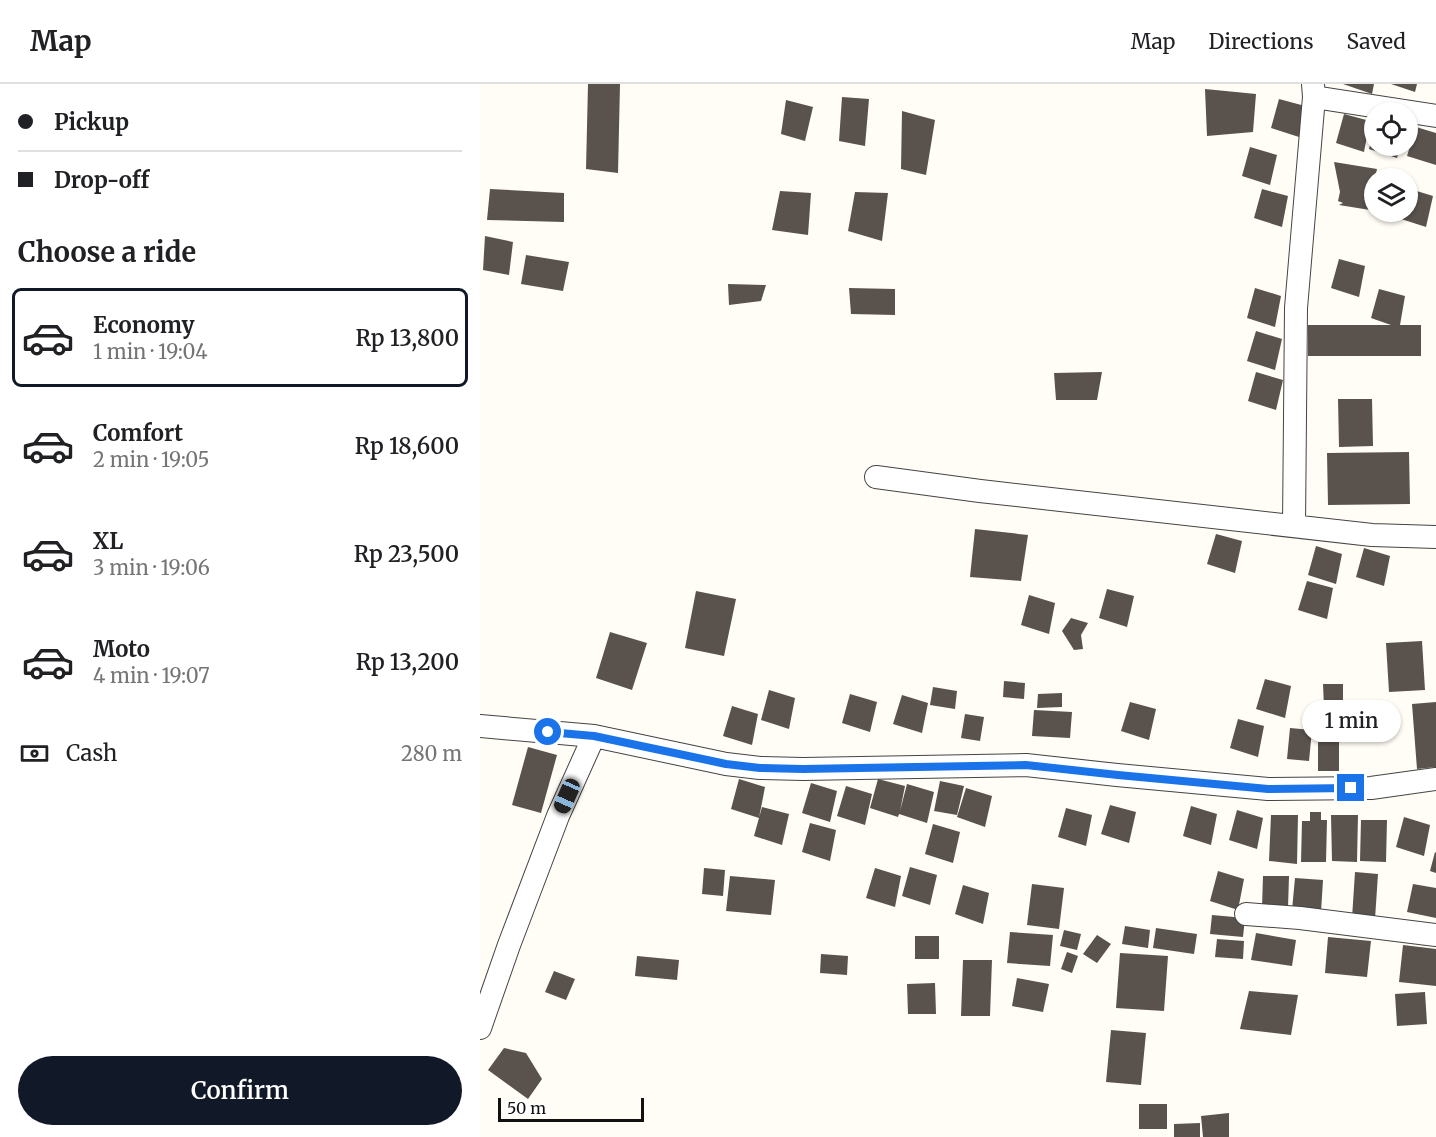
<!DOCTYPE html>
<html lang="en">
<head>
<meta charset="utf-8">
<style>
  :root { --surface:#fff; --page:#f2f2f2; --text:#202124; --muted:#757577; --line:#e0e0e0; --accent:#111827 }
  body { margin:0; font-family:Merriweather,serif; background:var(--page); color:var(--text); height:100vh; display:flex; flex-direction:column; font-size:22px; white-space:nowrap }
  * { box-sizing:border-box; margin:0 }
  p { font-size:20px; color:var(--muted) }
  .icon { flex:none; width:33px; height:33px; fill:none; stroke:currentColor; stroke-width:2; stroke-linecap:round; stroke-linejoin:round }
  .map { position:relative; flex:1; overflow:hidden }
  .details { display:flex; flex-direction:column; background:var(--surface); width:480px }
  .details>* { flex:none }
  .hud { display:grid; align-content:center; height:132px; padding:0 18px; background:var(--surface) }
  .tools { position:absolute; left:884px; top:18px; display:grid; gap:12px }
  .tools a { display:grid; place-items:center; width:54px; height:54px; border-radius:50%; background:var(--surface); box-shadow:0 2px 4px #0004; font-size:30px }
  .scale { position:absolute; left:18px; bottom:15px; width:146px; box-sizing:border-box; padding-left:6px; border:3px solid #111; border-top:0; font-size:16px; line-height:21px; white-space:nowrap; color:#111; -webkit-text-stroke:4px #fff; paint-order:stroke }
  .end { position:absolute; width:27px; height:27px; margin:-14px; border:8px solid #1a73e8; background:#fff; box-shadow:0 0 0 3px #fff }
  .from { border-radius:50% }
  .bubble { position:absolute; height:42px; border-radius:21px; background:var(--surface); box-shadow:0 2px 4px #0004; font-size:20px; font-weight:600; line-height:42px; text-align:center }
  .car { position:absolute; width:18px; height:36px; margin:-18px -9px; border-radius:8px; box-shadow:0 0 4px 2px #0007; background:linear-gradient(#222 24%,#8ab4d8 0 40%,#222 0 76%,#8ab4d8 0 86%,#222 0) }
  .hud b { display:flex; align-items:center; gap:21px; height:57px; font-size:22px }
  .hud b+b { border-top:2px solid var(--line) }
  .hud i { width:15px; height:15px; background:var(--text) }
  ul { padding:0; list-style:none }
  li { display:flex; align-items:center; gap:18px; height:99px; margin:0 12px 9px; padding:0 6px; border:3px solid transparent; border-radius:9px }
  li div { flex:1 }
  li b { display:block; font-size:22px }
  li em { font-style:normal; font-weight:600 }
  li.on { border-color:var(--accent) }
  li>.icon { width:54px; height:54px; stroke-width:1.5 }
  h2 { padding:0 18px; font-size:27px; line-height:72px }
  .pay { display:flex; align-items:center; gap:15px; height:66px; padding:0 18px; font-size:22px }
  .pay p { margin-inline-start:auto }
  .cta { display:flex; gap:12px; margin-top:auto; padding:12px 18px }
  .cta a { flex:1; height:69px; border-radius:36px; background:var(--accent); color:#fff; font-size:24px; font-weight:600; line-height:69px; text-align:center }
  header { display:flex; align-items:center; gap:36px; box-sizing:border-box; height:84px; padding:0 30px; background:var(--surface); border-bottom:2px solid var(--line) }
  header strong { font-size:28px }
  nav { display:flex; gap:33px; margin-inline-start:auto; font-size:21px }
  main { display:flex; flex:1; min-height:0 }
  .map>svg:first-child { display:block }
  .building { fill:#5a524d }
  .lines { fill:none; stroke-linecap:round; stroke-linejoin:round }
  .minor-casing { stroke:#444; stroke-width:24 }
  .minor { stroke:#fff; stroke-width:22 }
  .route { stroke:#1a73e8; stroke-width:8 }
</style>
</head>
<body>
<header>
<strong>Map</strong>
<nav><a>Map</a><a>Directions</a><a>Saved</a></nav>
</header>
<main>
<section class="details">
<div class="hud">
<b><i class="from"></i>Pickup</b>
<b><i></i>Drop-off</b>
</div>
<h2>Choose a ride</h2>
<ul>
<li class="on"><svg class="icon" aria-label="car" viewBox="0 0 24 24"><path d="M5 17H2v-5l4-1 3-4h7l3 4 3 1v5h-3M9 17h6M6 11h13"/><circle cx="7" cy="17" r="2"/><circle cx="17" cy="17" r="2"/></svg><div><b>Economy</b><p>1 min · 19:04</p></div><em>Rp 13,800</em></li>
<li><svg class="icon" aria-label="car" viewBox="0 0 24 24"><path d="M5 17H2v-5l4-1 3-4h7l3 4 3 1v5h-3M9 17h6M6 11h13"/><circle cx="7" cy="17" r="2"/><circle cx="17" cy="17" r="2"/></svg><div><b>Comfort</b><p>2 min · 19:05</p></div><em>Rp 18,600</em></li>
<li><svg class="icon" aria-label="car" viewBox="0 0 24 24"><path d="M5 17H2v-5l4-1 3-4h7l3 4 3 1v5h-3M9 17h6M6 11h13"/><circle cx="7" cy="17" r="2"/><circle cx="17" cy="17" r="2"/></svg><div><b>XL</b><p>3 min · 19:06</p></div><em>Rp 23,500</em></li>
<li><svg class="icon" aria-label="car" viewBox="0 0 24 24"><path d="M5 17H2v-5l4-1 3-4h7l3 4 3 1v5h-3M9 17h6M6 11h13"/><circle cx="7" cy="17" r="2"/><circle cx="17" cy="17" r="2"/></svg><div><b>Moto</b><p>4 min · 19:07</p></div><em>Rp 13,200</em></li>
</ul>
<div class="pay"><svg class="icon" aria-label="cash" viewBox="0 0 24 24"><path d="M3 7h18v10H3z"/><circle cx="12" cy="12" r="2"/></svg>Cash<p>280 m</p></div>
<div class="cta"><a>Confirm</a></div>
</section>
<div class="map">
<svg width="956" height="1053" viewBox="0 0 956 1053">
  <rect width="100%" height="100%" fill="#fffdf5"/>
  <path class="building" d="M108,0h32l-2,89 -32,-4z
    M863,0h31l-2,10z
    M911,0h26l-2,8z
    M725,5l51,5 -3,38 -46,4z
    M362,13l27,2 -4,47 -26,-5z
    M799,15l26,7 -6,31 -28,-9z
    M306,16l27,7 -8,34 -24,-7z
    M422,27l33,9 -9,55 -25,-6z
    M864,30l26,7 -6,31 -28,-9z
    M936,43l20,6v32l-29,-9z
    M893,51l1,11h26l-3,12 -28,-9z
    M770,63l27,8 -7,30 -28,-9z
    M854,78l43,7 -2,9h-1l-4,32 -31,-5 4,-2 -5,-2 2,-9z
    M927,104l26,8 -7,31 -28,-9 2,-6h7z
    M10,105l74,4v29l-77,-2z
    M782,105l26,7 -6,31 -28,-9z
    M300,107l31,2 -3,42 -36,-5z
    M375,108l33,1 -6,48 -34,-10z
    M5,152l28,6 -4,33 -26,-5z
    M46,171l43,7 -6,29 -42,-7z
    M859,175l26,7 -6,31 -28,-9z
    M248,200l38,1 -5,16 -32,4z
    M369,204l46,1v26l-44,-1z
    M775,204l26,8 -6,31 -28,-9z
    M899,205l26,7 -5,29h21v31h-113v-31h83l-20,-7z
    M776,247l26,8 -7,31 -28,-9z
    M622,288l-5,28h-41l-2,-27z
    M776,288l27,8 -7,30 -28,-9z
    M858,315h34l1,47 -34,1z
    M929,368l1,52 -82,1 -1,-52z
    M495,445l53,6 -7,46 -51,-4z
    M736,450l26,7 -7,32 -28,-9z
    M836,462l26,8 -6,30 -28,-9z
    M884,464l26,8 -6,30 -28,-9z
    M827,497l26,7 -6,31 -29,-9z
    M627,505l27,7 -7,31 -28,-9z
    M216,507l40,8 -12,57 -39,-8z
    M549,511l26,8 -6,31 -28,-9z
    M591,534l17,5 -7,12 2,14 -9,1 -12,-19z
    M130,548l37,11 -15,47 -36,-12z
    M942,557l3,49 -36,2 -3,-49z
    M785,595l26,7 -6,32 -29,-9z
    M524,597l21,2 -1,16 -21,-2z
    M843,600h20v23l-19,1z
    M453,603l24,4 -2,18 -25,-4z
    M289,606l26,8 -6,31 -28,-9z
    M582,609v14l-25,1 1,-14z
    M370,610l27,8 -7,30 -28,-9z
    M422,611l26,8 -6,30 -29,-9z
    M650,618l26,7 -7,31 -28,-9z
    M956,618v65l-19,2 -5,-65z
    M252,622l26,8 -6,31 -29,-9z
    M554,626l38,2 -2,26 -38,-2z
    M485,630l19,3 -4,24 -19,-3z
    M758,635l26,7 -6,31 -28,-9z
    M810,644l22,2 -3,31 -22,-2z
    M838,658h21v29h-21z
    M48,663l29,8 -16,58 -29,-8z
    M259,695l26,8 -6,31 -28,-9z
    M398,695l27,7 -5,25 7,-27 27,8 -7,31 -28,-9 -1,3 -28,-9z
    M460,697l24,5 -7,29 -23,-4z
    M331,699l26,8 -7,31 -28,-9z
    M366,702l26,8 -7,31 -28,-9z
    M486,704l26,8 -7,31 -28,-10z
    M630,721l26,7 -7,31 -28,-9z
    M711,722l26,8 -6,31 -28,-9z
    M282,723l27,7 -7,31 -28,-9z
    M586,724l26,7 -6,31 -28,-9z
    M757,726l26,8 -6,31 -28,-9z
    M830,728h11v8h6l-1,42h-25l1,-41h8z
    M791,731h27l-1,49 -28,-3z
    M851,731h27l-1,47 -25,-1z
    M924,733l26,8 -6,31 -28,-9z
    M881,736h26l-1,42 -26,-1z
    M330,739l26,7 -6,31 -28,-9z
    M453,740l27,8 -7,31 -28,-9z
    M955,768l1,1v20l-6,-2z
    M430,783l27,8 -7,30 -28,-9z
    M224,784l21,2 -2,26 -21,-2z
    M395,784l26,8 -6,31 -29,-9z
    M738,787l26,8 -6,31 -28,-9z
    M875,788l23,2 -3,45 -23,-1z
    M250,792l45,4 -4,35 -45,-4z
    M783,792h26l-1,32h-26z
    M815,794l28,2 -2,32 -29,-2z
    M552,800l32,4 -5,41 -32,-4z
    M933,800l23,4v30l-29,-6z
    M483,801l26,8 -6,31 -28,-10z
    M732,831l33,3 -2,19 -33,-3z
    M645,842l25,4 -2,18 -26,-4z
    M676,844l41,6 -3,20 -41,-6z
    M584,846l17,4 -4,16 -17,-4z
    M530,848l43,3 -3,31 -43,-3z
    M776,849l40,7 -4,26 -41,-6z
    M617,851l14,9 -14,19 -14,-9z
    M435,852h24v23h-24z
    M848,853l43,4 -4,36 -42,-4z
    M737,855l27,2 -1,18 -28,-2z
    M923,861l33,4v37l-37,-4z
    M587,868l11,4 -6,17 -11,-4z
    M640,869l48,3 -4,55 -48,-3z
    M341,870l27,2 -1,19 -27,-2z
    M157,872l42,4 -2,20 -42,-4z
    M483,876h29l-2,56h-29z
    M74,887l21,8 -9,21 -21,-8z
    M537,894l32,6 -6,28 -31,-6z
    M455,899l1,31h-28l-1,-30z
    M769,907l49,4 -7,40 -51,-6z
    M945,908l2,32 -30,2 -2,-32z
    M631,946l35,3 -5,52 -35,-3z
    M24,964l22,5 16,26 -14,20 -40,-29z
    M659,1020h28v25h-28z
    M749,1029v24h-26l-2,-21z
    M720,1039v14h-26v-13z"/>
  <g class="lines">
    <defs>
      <path id="minor" d="M833,0l1,13 122,19
        M396,393l104,14 392,44 64,2
        M814,442l2,-218 18,-211
        M0,642l114,10 132,28 34,4 43,1 223,-4 91,10 151,14 103,-1 65,-9
        M766,830l54,4 136,17
        M0,944l29,-83 49,-129 36,-80"/>
    </defs>
    <use href="#minor" class="minor-casing"/>
    <use href="#minor" class="minor"/>
  </g>
  <g class="lines">
    <path class="route" d="M68,648l46,4 132,28 34,4 43,1 223,-4 92,10 150,14 83,-1"/>
  </g>
</svg>
<div class="tools">
<a><svg class="icon" aria-label="locate" viewBox="0 0 24 24"><circle cx="12" cy="12" r="6"/><path d="M12 2v4M12 18v4M2 12h4M18 12h4"/></svg></a>
<a><svg class="icon" aria-label="layers" viewBox="0 0 24 24"><path d="M12 4l9 5-9 5-9-5zM3 14l9 5 9-5"/></svg></a>
</div>
<div class="scale">50 m</div>
<i class="end from" style="left:68px;top:648px"></i>
<i class="end" style="left:871px;top:704px"></i>
<div class="bubble" style="left:822px;top:616px;width:99px">1 min</div>
<i class="car" style="left:87px;top:712px;rotate:204deg"></i>
</div>
</main>
</body>
</html>
